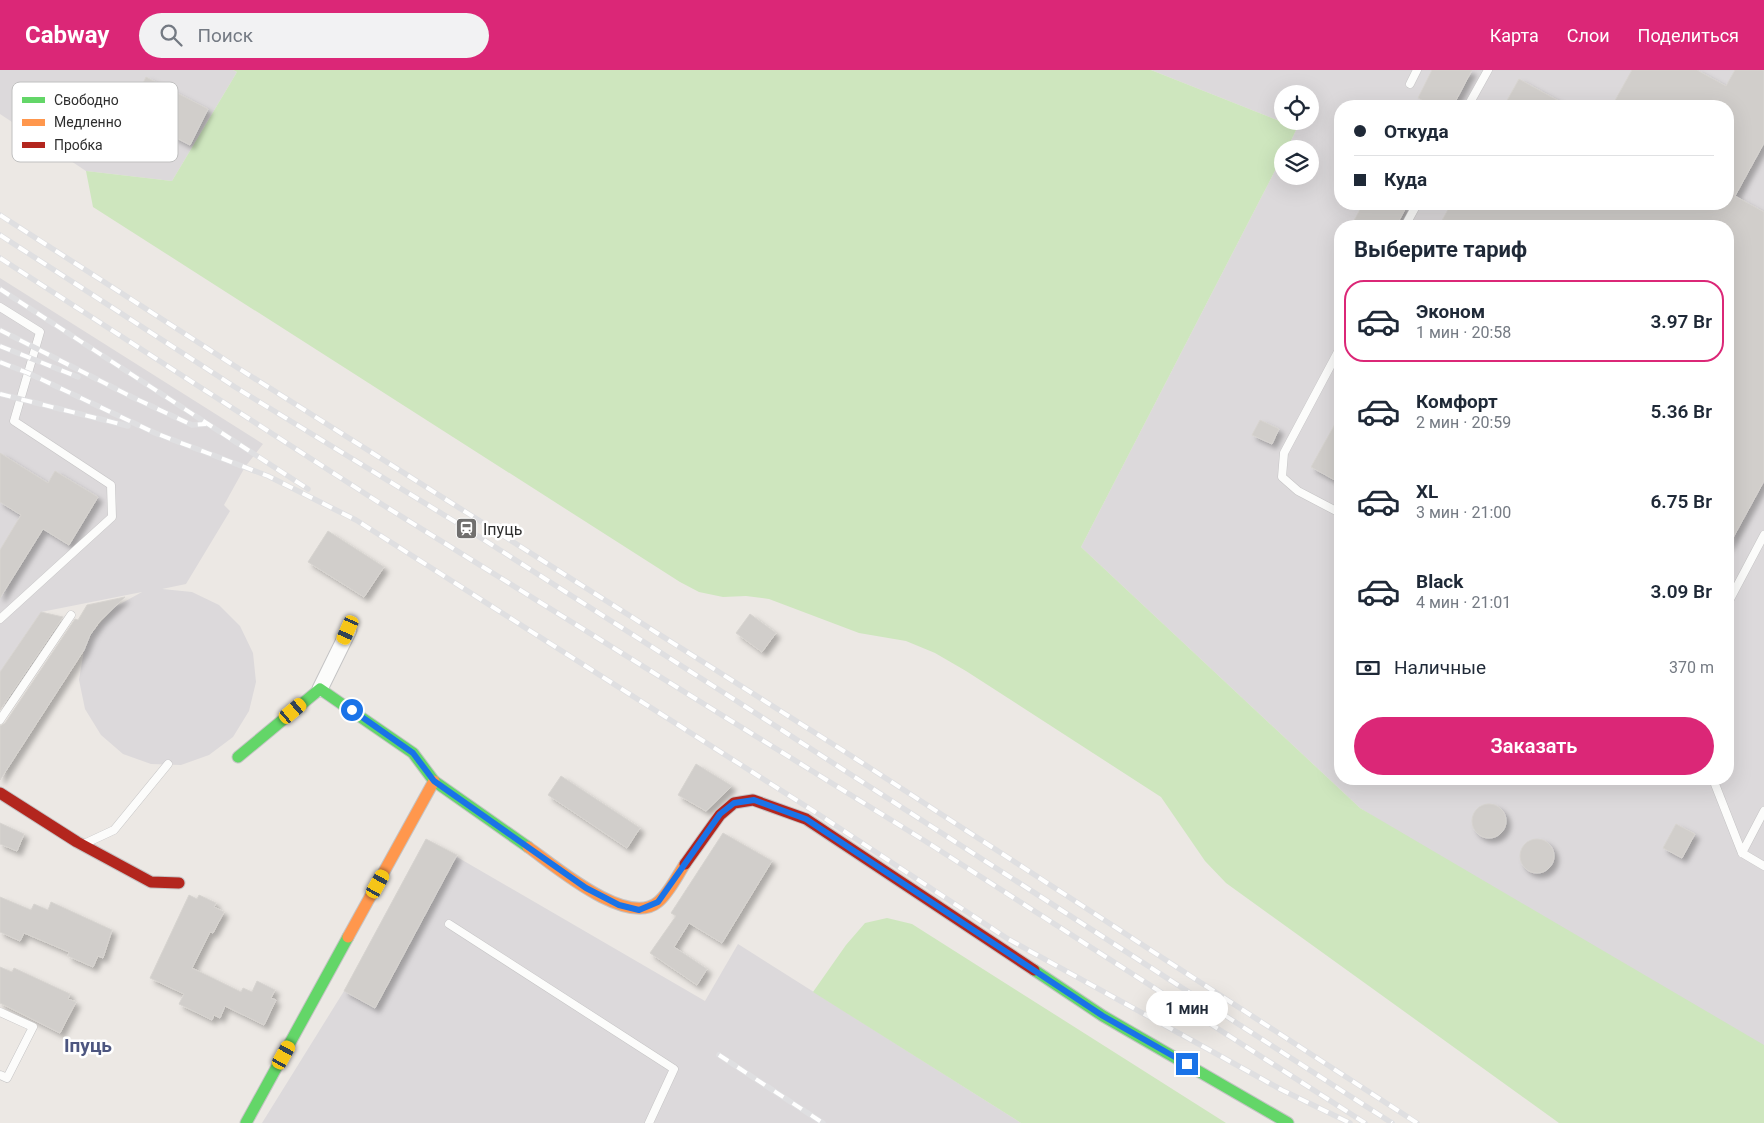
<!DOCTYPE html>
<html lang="ru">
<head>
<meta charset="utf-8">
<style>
  :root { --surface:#fff; --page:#f2f2f3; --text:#1f2937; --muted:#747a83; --line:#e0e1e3; --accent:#db2777 }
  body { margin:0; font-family:Roboto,sans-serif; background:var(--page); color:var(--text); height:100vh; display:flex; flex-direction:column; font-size:19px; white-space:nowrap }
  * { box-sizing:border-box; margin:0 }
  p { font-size:16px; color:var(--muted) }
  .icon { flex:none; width:28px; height:28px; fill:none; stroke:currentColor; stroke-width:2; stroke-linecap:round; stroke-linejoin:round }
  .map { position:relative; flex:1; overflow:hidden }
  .panel { position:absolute; left:1334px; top:150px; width:400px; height:565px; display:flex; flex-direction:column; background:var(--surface); border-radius:20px; box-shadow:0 5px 20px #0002 }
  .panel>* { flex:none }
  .hud { position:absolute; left:1334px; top:30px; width:400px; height:110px; border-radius:20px; box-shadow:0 5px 20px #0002; display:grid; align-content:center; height:110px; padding:0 20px; background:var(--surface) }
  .tools { position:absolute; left:1274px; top:15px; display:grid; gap:10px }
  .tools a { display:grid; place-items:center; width:45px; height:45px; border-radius:50%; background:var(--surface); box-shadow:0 5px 20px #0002; font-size:25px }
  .end { position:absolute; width:22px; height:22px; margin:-11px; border:6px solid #1a73e8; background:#fff; box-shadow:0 0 0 2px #fff }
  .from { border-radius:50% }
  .bubble { position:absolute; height:35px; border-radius:18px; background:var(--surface); box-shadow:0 5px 20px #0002; font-size:16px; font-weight:600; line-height:35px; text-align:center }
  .car { position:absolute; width:15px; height:30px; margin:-15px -8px; border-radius:6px; box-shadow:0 0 4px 1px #0007; background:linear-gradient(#f5c518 24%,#345 0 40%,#f5c518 0 76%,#345 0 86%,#f5c518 0) }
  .hud b { display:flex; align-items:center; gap:18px; height:48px; font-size:19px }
  .hud b+b { border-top:1px solid var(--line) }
  .hud i { width:12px; height:12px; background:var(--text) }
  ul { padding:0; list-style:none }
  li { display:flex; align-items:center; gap:15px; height:82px; margin:0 10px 8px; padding:0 10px; border:2px solid transparent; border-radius:20px }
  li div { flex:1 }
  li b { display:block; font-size:19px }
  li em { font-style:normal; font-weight:600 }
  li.active { border-color:var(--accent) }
  li>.icon { width:45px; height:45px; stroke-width:1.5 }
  h2 { padding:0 20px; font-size:22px; line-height:60px }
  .pay { display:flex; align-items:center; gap:12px; height:55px; padding:0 20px; font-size:19px }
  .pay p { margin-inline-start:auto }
  .cta { display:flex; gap:10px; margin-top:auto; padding:10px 20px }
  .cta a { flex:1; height:58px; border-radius:30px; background:var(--accent); color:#fff; font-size:20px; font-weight:600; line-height:58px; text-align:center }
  header { display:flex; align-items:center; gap:30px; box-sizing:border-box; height:70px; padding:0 25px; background:var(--accent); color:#fff }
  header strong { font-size:24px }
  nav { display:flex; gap:28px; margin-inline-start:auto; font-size:18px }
  .search { width:350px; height:45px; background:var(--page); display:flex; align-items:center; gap:12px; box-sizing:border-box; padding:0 18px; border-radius:28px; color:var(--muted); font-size:19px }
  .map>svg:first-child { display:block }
  .industrial { fill:#dcd9db; fill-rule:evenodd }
  .green { fill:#cee6be }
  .building { fill:#d1cecb; stroke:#d7d4d0; filter:url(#shadow) }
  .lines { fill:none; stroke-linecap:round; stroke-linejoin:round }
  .lane-casing { stroke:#c5c4c5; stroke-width:9 }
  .street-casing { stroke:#c5c4c5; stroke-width:17 }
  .fast-casing { stroke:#c5c4c5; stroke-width:13 }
  .slow-casing { stroke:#c5c4c5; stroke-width:13 }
  .jam-casing { stroke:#c5c4c5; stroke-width:13 }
  .lane { stroke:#fcfcfb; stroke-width:8 }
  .street { stroke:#fcfcfb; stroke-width:15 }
  .fast { stroke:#63d668; stroke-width:11 }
  .slow { stroke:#ff974d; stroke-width:11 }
  .jam { stroke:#b3261e; stroke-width:11 }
  .rail-casing { stroke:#dfdfe1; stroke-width:5.5 }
  .rail { stroke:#fff; stroke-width:4; stroke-dasharray:11; stroke-linecap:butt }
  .route { stroke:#1a73e8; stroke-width:6 }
  .labels { text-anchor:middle; stroke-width:5; stroke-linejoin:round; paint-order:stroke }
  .poi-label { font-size:16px; fill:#2e2e2e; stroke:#fff; text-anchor:start }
  .quarter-label { font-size:19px; font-weight:bold; fill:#4d5680; stroke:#fff }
  .key { fill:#fff; stroke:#c0c0c0; stroke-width:1 }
  .key-label { font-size:14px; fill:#2e2e2e }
</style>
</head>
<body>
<header>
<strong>Cabway</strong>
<div class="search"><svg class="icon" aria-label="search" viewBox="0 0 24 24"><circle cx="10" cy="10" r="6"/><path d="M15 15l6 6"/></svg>Поиск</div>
<nav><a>Карта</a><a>Слои</a><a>Поделиться</a></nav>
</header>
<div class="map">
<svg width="1764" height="1053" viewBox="0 0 1764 1053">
  <defs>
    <filter id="shadow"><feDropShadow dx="4.5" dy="4.5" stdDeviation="2.5" flood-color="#0004"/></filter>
  </defs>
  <rect width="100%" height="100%" fill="#ece8e4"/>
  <path class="industrial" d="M0,0h233l4,2 -65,109 -86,-10 -86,-57z
    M1151,0h613v977l-324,-189 -80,-50 -279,-261 201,-390v19h28v-27h-23l10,-21zM1282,24h28v27h-28zM1340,36h388v98h-388zM1340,156h388v553h-388z
    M0,208l263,166 -18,23 -21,38 6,6 -44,73 -24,5 30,3 27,13 21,21 13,27 3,29 -7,29 -16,26 -24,18 -28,10 -30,-1 -28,-10 -22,-19 -16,-26 -6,-29 5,-30 6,-15 23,-27 29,-16 -101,20 -41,60z
    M426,769l279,162 33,-57 283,179h-759l82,-132z"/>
  <path class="green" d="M233,0h918l146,58 -10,21h-5v8l-201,390 279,261 404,237v78h-205l-333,-240 -21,-22 -44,-64 -195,-126 -31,-18 -29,-12 -47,-8 -90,-34 -23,-3 -23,1 -24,-5 -19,-10 -587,-375 -7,-36 86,10 65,-109z
    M887,848l25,6 314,199h-205l-208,-131 33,-47 19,-22z"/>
  <path class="building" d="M1432,0h40l-19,36h-20l-15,-8z
    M1632,0h65l29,16 9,-16h29v73l-29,53 29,16v269l-36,66v-321h-289l12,-22h277v-98h-116z
    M146,7l62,32 -18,36 -62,-32z
    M1519,9l49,27h-64z
    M1363,134h45l-12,22h-45z
    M1340,345v68l-29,-16z
    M1260,350l19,9 -7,15 -20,-9z
    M0,383l48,30 7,-12 43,26 -29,48 -26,-16 -43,69v-48l21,-35 -21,-13z
    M328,461l56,36 -20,30 -56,-35z
    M125,527l-25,24 -10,14 -6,15 -84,130v-54l5,-3 70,-104 3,1 9,-15z
    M41,542l22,5 -63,93v-38z
    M750,544l26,19 -14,19 -26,-19z
    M696,694l36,22 -26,25 -28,-16z
    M561,706l79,52 -13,20 -79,-53z
    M1472 751a17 17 0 1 1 34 0a17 17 0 1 1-34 0Z
    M0,753l24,11 -7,17 -17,-7z
    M1676,754l19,10 -13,24 -19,-10z
    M723,763l49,28 -50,82 -33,-20 -15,24 33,22 -10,16 -47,-32 26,-37 -5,-3z
    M426,769l31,16 -82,153 -31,-17z
    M1520 786a17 17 0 1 1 34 0a17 17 0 1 1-34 0Z
    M189,825l8,4 2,-4 17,8 -2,4 10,5 -11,21 -3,-1 -18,36 49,24 2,-4 9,4 5,-11 18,9 -4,8 5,2 -12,25 -39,-19 -5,12 -6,-3 -2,5 -33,-16 5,-10 -34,-16z
    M0,827l31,13 3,-6 14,6 3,-8 61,28 -9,28 -5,-2 -5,11 -25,-11 1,-4 -45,-19 -4,8 -20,-9z
    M0,897l12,5 2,-4 56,26 -2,5 8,3 -16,31 -60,-30z"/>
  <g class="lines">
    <defs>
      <path id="lane" d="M1410,14l7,-14
        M1468,36l20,-36
        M1405,156l12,-22
        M0,237l40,25 -26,89 97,64 1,32 -112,102
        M1340,278l-56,105 -2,24 16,14 42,22
        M1728,533l36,-68
        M0,650l71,-105
        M1713,709l29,74 22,-42
        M86,773l28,-13 54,-66
        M1742,783l22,13
        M449,854l225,145 -25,54
        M0,942l33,15 -26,51 -7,-3"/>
      <path id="street" d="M320,619l29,-59"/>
      <path id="fast" d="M238,687l82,-68 93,64 21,28 94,66
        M1034,900l69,46 185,107
        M246,1053l102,-186"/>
      <path id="slow" d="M528,777c27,19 99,81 130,55 11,-9 19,-26 27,-38
        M348,867l86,-156"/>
      <path id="jam" d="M0,723l77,49 74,40 28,1
        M685,794l35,-49 14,-12 19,-3 53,19 228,151"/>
    </defs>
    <use href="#lane" class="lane-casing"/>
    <use href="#street" class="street-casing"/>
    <use href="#fast" class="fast-casing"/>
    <use href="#slow" class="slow-casing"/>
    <use href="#jam" class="jam-casing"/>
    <use href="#lane" class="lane"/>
    <use href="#street" class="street"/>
    <use href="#fast" class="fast"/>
    <use href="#slow" class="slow"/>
    <use href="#jam" class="jam"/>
    <defs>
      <path id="rail" d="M0,145l238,153 612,387 567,368
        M0,165l235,152 232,142 265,169 660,425
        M0,188l375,242 550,341 440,282
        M0,219l308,200
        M0,260l132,67 60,28 14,-1
        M0,276l78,31
        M0,292l28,11 127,60 113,43 88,44 459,292 193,127 274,151 68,33
        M0,324l128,32
        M719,985l104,68"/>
    </defs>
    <use href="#rail" class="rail-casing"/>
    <use href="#rail" class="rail"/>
  </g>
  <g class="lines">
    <path class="route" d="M352,640l61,43 21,28 152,107 33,17 20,5 19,-8 62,-88 14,-11 20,-3 52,19 297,197 84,48"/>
  </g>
  <defs>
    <symbol id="station-square" viewBox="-11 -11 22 22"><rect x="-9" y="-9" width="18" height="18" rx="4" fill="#706f6e" stroke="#fff"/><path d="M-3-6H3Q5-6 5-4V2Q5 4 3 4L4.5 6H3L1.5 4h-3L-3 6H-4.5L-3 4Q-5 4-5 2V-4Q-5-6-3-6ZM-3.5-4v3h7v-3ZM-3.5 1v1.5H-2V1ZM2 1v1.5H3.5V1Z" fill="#fff"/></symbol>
  </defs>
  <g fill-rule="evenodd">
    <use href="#station-square" x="454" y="446" width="25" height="25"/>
  </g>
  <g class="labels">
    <g class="poi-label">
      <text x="483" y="465">Іпуць</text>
    </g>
    <g class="quarter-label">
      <text x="88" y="982">Іпуць</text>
    </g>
  </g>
  <rect x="12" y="12" width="166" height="80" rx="8" class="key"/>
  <rect x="22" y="27" width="23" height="6" fill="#63d668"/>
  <rect x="22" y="49" width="23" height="7" fill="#ff974d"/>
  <rect x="22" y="72" width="23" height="6" fill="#b3261e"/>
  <g class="key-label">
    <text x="54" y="35">Свободно</text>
    <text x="54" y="57">Медленно</text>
    <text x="54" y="80">Пробка</text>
  </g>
</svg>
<div class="tools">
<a><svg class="icon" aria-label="locate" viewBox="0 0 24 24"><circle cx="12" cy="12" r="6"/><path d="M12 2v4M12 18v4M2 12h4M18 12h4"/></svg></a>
<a><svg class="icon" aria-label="layers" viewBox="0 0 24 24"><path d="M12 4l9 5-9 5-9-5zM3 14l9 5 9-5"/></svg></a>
</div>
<i class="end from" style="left:352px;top:640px"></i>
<i class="end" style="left:1187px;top:994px"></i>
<div class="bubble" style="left:1146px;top:921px;width:82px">1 мин</div>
<i class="car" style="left:348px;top:560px;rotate:204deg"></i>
<i class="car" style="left:293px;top:641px;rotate:50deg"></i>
<i class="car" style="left:378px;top:814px;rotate:29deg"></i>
<i class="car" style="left:284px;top:985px;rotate:29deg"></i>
<div class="hud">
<b><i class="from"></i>Откуда</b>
<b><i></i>Куда</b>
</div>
<section class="panel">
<h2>Выберите тариф</h2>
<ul>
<li class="active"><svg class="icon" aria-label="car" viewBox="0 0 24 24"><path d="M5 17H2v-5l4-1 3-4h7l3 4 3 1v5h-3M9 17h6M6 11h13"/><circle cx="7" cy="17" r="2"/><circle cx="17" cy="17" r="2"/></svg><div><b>Эконом</b><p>1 мин · 20:58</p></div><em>3.97 Br</em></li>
<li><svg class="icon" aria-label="car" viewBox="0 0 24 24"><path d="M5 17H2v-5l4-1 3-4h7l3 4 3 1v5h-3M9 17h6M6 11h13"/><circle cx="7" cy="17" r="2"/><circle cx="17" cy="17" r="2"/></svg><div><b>Комфорт</b><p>2 мин · 20:59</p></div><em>5.36 Br</em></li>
<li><svg class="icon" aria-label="car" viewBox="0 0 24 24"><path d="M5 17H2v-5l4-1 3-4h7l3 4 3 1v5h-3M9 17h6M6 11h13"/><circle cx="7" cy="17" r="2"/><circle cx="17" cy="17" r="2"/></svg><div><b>XL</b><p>3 мин · 21:00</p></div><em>6.75 Br</em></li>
<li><svg class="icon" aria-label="car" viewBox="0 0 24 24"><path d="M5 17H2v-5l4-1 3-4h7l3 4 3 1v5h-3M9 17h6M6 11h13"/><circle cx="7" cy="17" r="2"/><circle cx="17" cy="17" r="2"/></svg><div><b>Black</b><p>4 мин · 21:01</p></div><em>3.09 Br</em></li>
</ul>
<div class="pay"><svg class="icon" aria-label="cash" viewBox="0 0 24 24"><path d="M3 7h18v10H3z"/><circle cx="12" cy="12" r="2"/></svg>Наличные<p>370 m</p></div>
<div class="cta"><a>Заказать</a></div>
</section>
</div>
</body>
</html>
